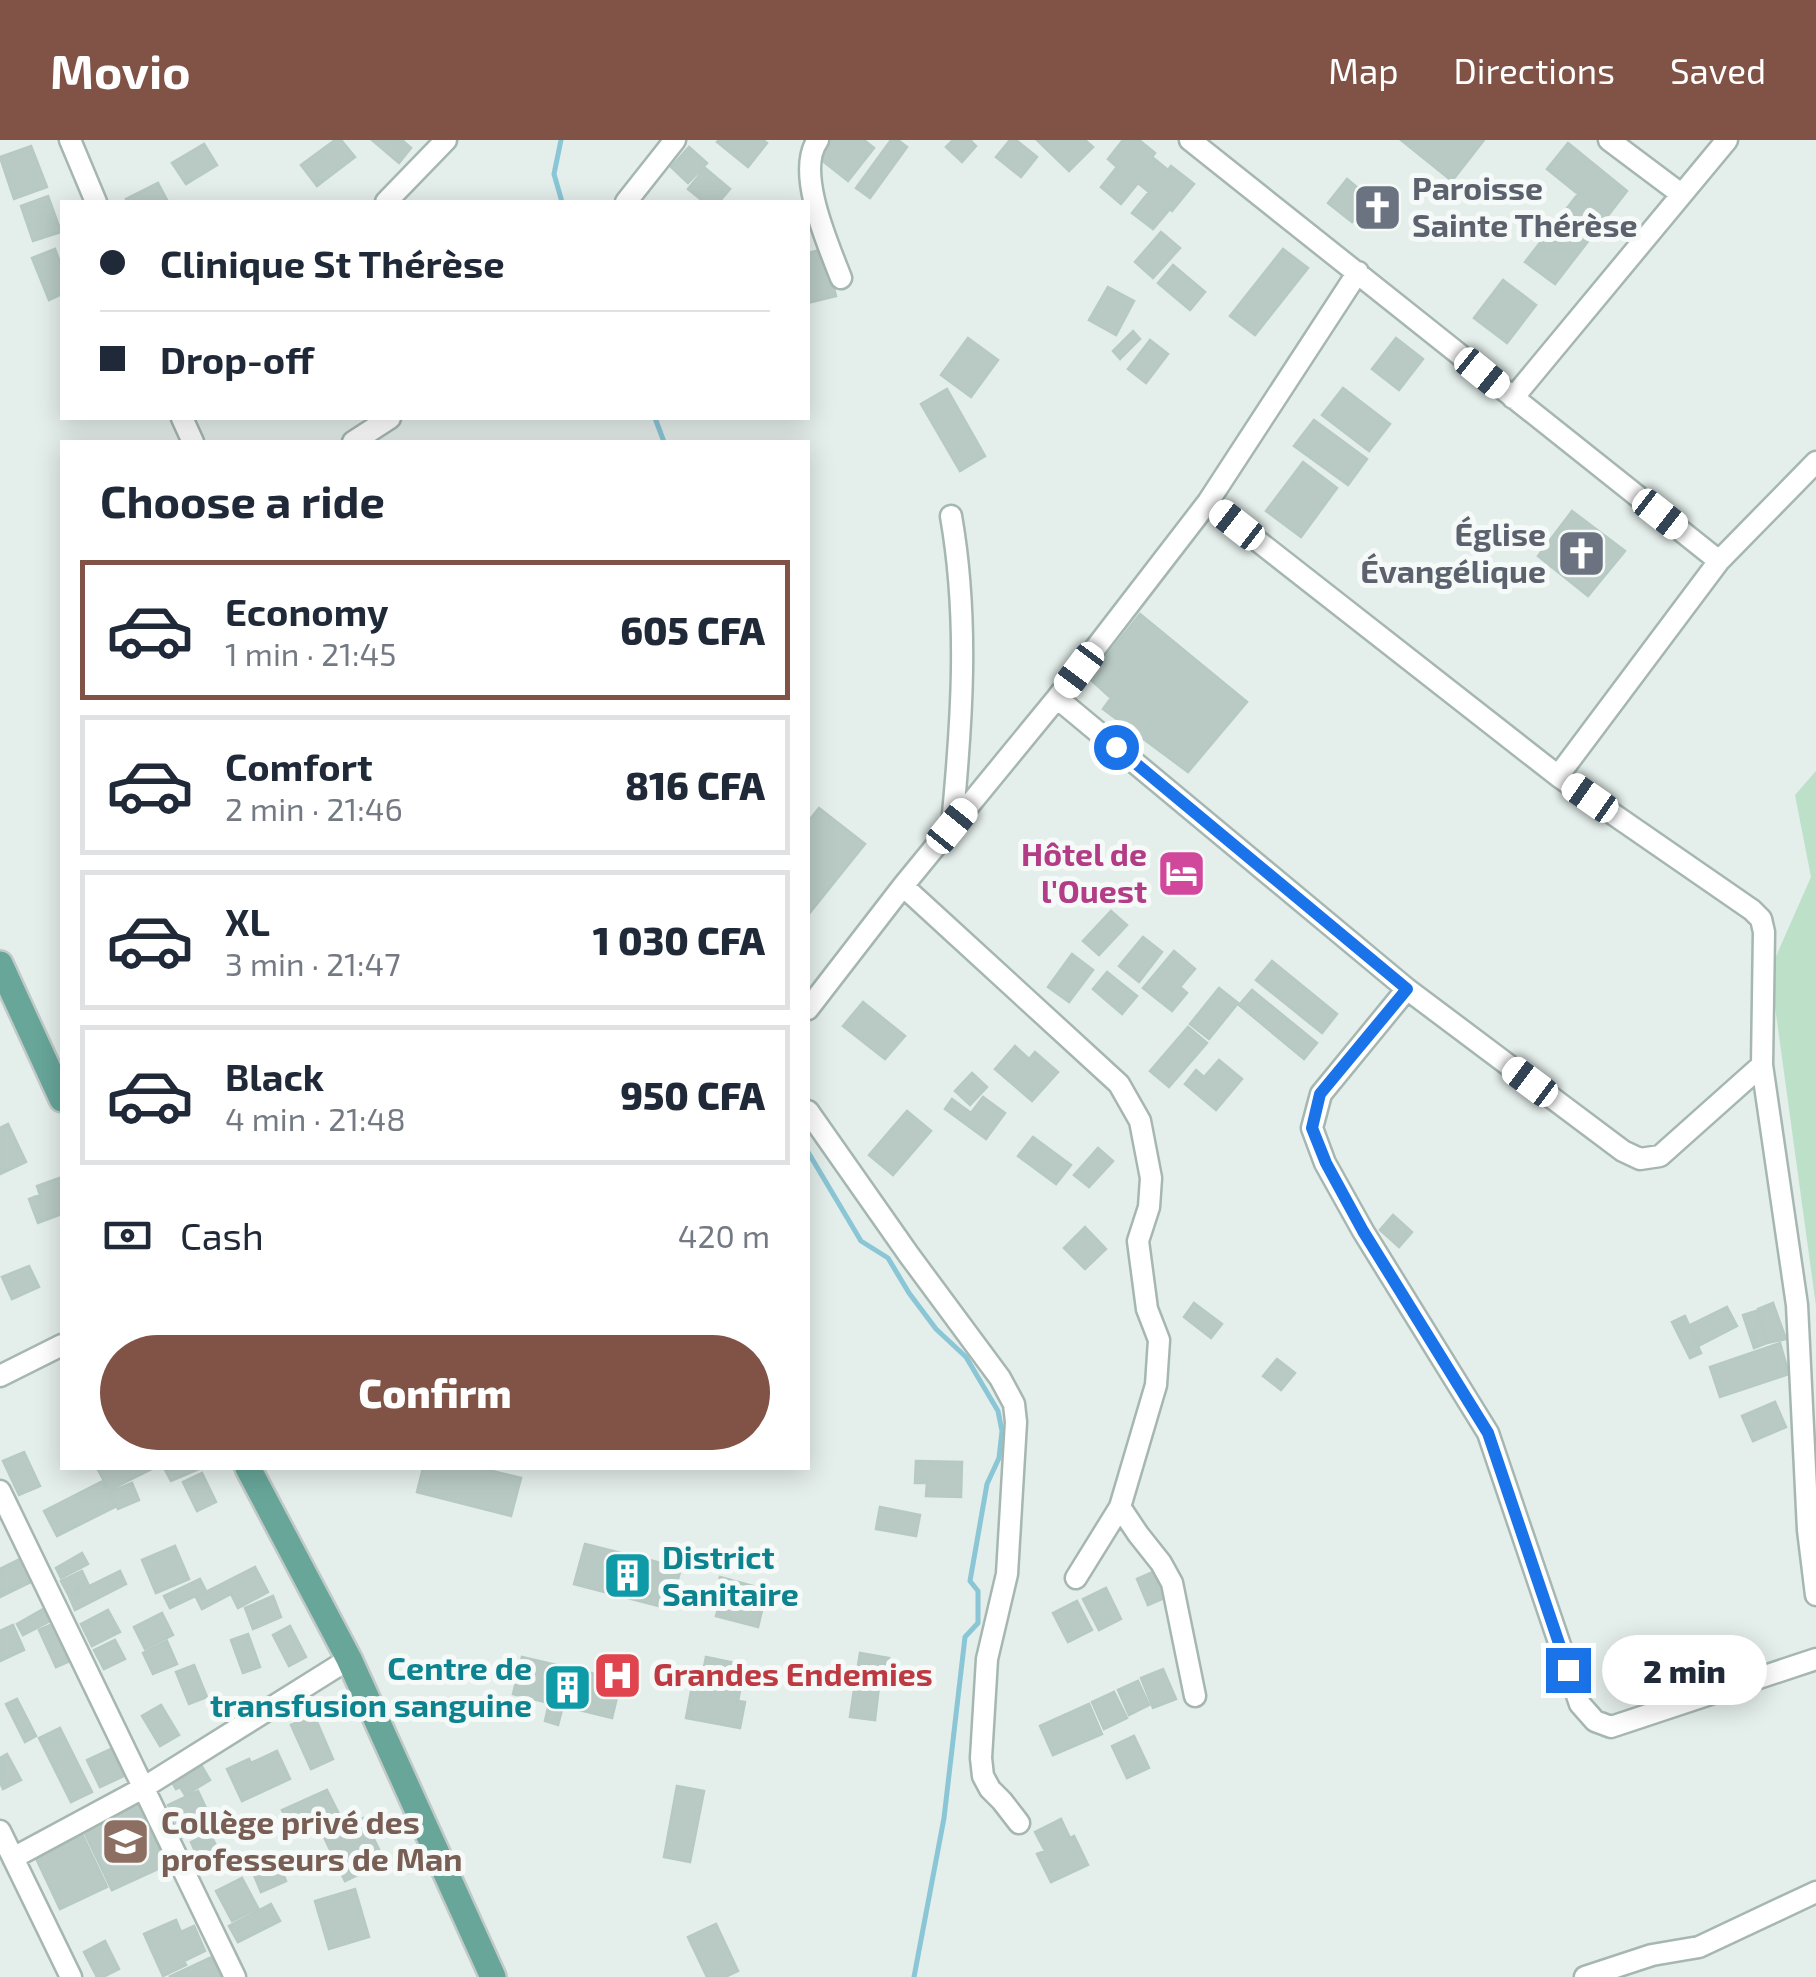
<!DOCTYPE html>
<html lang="en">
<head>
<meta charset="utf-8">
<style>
  :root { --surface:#fff; --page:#f2f2f3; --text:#1f2937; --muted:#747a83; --line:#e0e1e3; --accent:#815346 }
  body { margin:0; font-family:"Exo 2",sans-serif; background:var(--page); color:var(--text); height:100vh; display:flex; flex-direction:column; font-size:38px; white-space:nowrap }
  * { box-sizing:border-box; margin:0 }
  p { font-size:32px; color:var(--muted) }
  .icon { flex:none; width:55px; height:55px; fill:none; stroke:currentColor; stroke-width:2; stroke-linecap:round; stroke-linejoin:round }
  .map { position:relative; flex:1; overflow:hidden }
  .drawer { position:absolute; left:60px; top:300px; width:750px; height:1030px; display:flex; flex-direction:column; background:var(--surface); border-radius:0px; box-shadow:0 5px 25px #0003 }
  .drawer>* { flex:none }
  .hud { position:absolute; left:60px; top:60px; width:750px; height:220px; border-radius:0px; box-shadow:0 5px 25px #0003; display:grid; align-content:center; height:220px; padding:0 40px; background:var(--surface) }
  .end { position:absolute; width:45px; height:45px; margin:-22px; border:12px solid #1a73e8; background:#fff; box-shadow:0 0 0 5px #fff }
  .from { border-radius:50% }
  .bubble { position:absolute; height:70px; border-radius:35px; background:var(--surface); box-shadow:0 5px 25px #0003; font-size:32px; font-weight:800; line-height:70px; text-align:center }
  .car { position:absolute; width:30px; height:60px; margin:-30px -15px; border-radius:12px; box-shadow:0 0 8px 2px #0007; background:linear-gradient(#fff 24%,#345 0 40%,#fff 0 76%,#345 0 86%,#fff 0) }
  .hud b { display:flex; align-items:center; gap:35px; height:95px; font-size:38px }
  .hud b+b { border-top:2px solid var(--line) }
  .hud i { width:25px; height:25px; background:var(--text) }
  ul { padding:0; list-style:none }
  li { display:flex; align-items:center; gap:30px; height:140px; margin:0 20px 15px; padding:0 20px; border:5px solid var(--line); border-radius:0px }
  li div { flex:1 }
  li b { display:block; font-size:38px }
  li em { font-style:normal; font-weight:800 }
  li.selected { border-color:var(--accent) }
  li>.icon { width:90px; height:90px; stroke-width:1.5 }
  h2 { padding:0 40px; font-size:45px; line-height:120px }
  .pay { display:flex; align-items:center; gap:25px; height:110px; padding:0 40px; font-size:38px }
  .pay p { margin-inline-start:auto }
  .button { display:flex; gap:20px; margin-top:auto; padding:20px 40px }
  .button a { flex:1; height:115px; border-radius:60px; background:var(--accent); color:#fff; font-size:40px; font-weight:800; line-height:115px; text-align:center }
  header { display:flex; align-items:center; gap:60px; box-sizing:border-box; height:140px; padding:0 50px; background:var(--accent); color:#fff }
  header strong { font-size:48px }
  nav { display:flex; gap:55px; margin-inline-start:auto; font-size:35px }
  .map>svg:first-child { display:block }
  .green { fill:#bde0c8 }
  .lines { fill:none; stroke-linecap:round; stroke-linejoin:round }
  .stream { stroke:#8ac6d6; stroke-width:5 }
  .building { fill:#b9cac4; stroke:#b6c9c2; stroke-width:2.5 }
  .minor-casing { stroke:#a6b7b2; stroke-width:25 }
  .major-casing { stroke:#c1cac8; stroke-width:30 }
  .minor { stroke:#fff; stroke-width:20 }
  .major { stroke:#67a699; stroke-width:25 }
  .route { stroke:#1a73e8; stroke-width:12 }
  .labels { text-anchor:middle; stroke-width:10; stroke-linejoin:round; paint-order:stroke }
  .worship-label { font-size:32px; font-weight:bold; fill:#5b616d; stroke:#f5faf8; text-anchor:start }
  .hotel-label { font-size:32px; font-weight:bold; fill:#b23c85; stroke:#f5faf8; text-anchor:end }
  .culture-label { font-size:32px; font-weight:bold; fill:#0d838f; stroke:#f5faf8; text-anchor:start }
  .health-label { font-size:32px; font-weight:bold; fill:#be3a42; stroke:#f5faf8; text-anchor:start }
  .education-label { font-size:32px; font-weight:bold; fill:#785e54; stroke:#f5faf8; text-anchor:start }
</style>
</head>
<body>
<header>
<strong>Movio</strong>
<nav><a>Map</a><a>Directions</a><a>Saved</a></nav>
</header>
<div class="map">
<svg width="1816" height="1837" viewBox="0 0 1816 1837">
  <rect width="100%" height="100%" fill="#e4eeea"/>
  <path class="green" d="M1816,631v535l-46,-336 41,-93 -16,-82z"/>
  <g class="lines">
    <path class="stream" d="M561,0l-7,34 8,28
      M655,278l9,24
      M808,1012l53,89 27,17 21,35 27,36 30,28 32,54 4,20 -3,27 -12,26 -17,97 8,10v32l-13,14 -21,181 -30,159"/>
  </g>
  <path class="building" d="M335,0h6l14,17 -38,29 -16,-21z
    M372,0h30l9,8 -12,15z
    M719,0h44l4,3 -19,24 -31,-25z
    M826,0h38l10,8 -26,33 -34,-27z
    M891,0h7l9,7 -37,51 -14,-10z
    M953,0h17l6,6 -14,16 -16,-15z
    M1010,0h6l21,17 -16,20 -25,-20z
    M1037,0h48l8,7 -24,24z
    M1123,0h16l16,13 -3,4 16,13 3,-4 23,18 -22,27 -2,-2 -17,20 -21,-16 17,-21 -11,-9 -17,21 -20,-17 16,-20 -9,-8z
    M1401,0h83l-32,41z
    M1568,3l59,48 -72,93 -30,-22 53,-68 -31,-25z
    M204,4l13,21 -31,19 -14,-21z
    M31,6l16,41 -33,12 -14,-42z
    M689,7l18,16 -19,20 -17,-16z
    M705,28l25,21 -11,13h-15l-16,-13z
    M1347,39l24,20 -19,23 -24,-19z
    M158,43l10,19h-40l-2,-3z
    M48,56l13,36 -28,9 -12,-35z
    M1161,92l19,16 -27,30 -18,-16z
    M55,109l7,19v26l-13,6 -17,-42z
    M824,109l12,47 -28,7v-50z
    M1283,109l25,19 -53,67 -25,-19z
    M1173,125l32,27 -15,18 -32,-27z
    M1503,140l33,25 -29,38 -33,-25z
    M1108,147l26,14 -18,34 -27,-15z
    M1133,191l7,8 -20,20 -7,-8z
    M968,198l30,22 -27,37 -30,-22z
    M1396,198l27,21 -24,31 -27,-21z
    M1150,200l18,14 -22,29 -18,-14z
    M1343,248l47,36 -21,27 -47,-36z
    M947,249l38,67 -25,15 -39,-67z
    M1314,280l53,39 -19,26 -54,-39z
    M1303,322l34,26 -36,49 -35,-26z
    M1572,371l53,40 -37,45 -50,-40z
    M1140,474l107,88 -59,70 -85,-63 8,-11 -22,-20z
    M819,668l46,36 -57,71v-93z
    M1111,771l16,14 -28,30 -16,-14z
    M1143,797l19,15 -23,30 -20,-16z
    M1174,811l21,18 -15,18 7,6 -15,18 -29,-23z
    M1072,814l21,16 -24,32 -21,-15z
    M1272,821l65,53 -15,19 -66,-53z
    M1107,832l30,24 -15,18 -29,-25z
    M1219,848l19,15 -29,36 -19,-15z
    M1252,850l65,53 -13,16 -65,-54z
    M863,862l42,34 -20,23 -42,-33z
    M1188,887l19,16 -38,44 -19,-16z
    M1015,906l14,13 6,-7 23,20 -26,29 -37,-32z
    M1219,920l23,19 -26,31 -31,-26 11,-14 8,7z
    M972,933l15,14 -17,18 -15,-14z
    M983,957l22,16 -19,26 -41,-30 7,-10 19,14z
    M907,971l24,20 -38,44 -24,-20z
    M8,984l18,38 -26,12v-46z
    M1033,997l38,28 -15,19 -38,-28z
    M1098,1008l15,13 -24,26 -15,-12z
    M62,1037v37l-24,9 -9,-24 11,-4 -3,-9z
    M1393,1075l19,17 -13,15 -19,-17z
    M1085,1087l21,22 -21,20 -21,-21z
    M29,1126l10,21 -27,12 -10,-22z
    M1194,1163l28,21 -11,14 -27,-21z
    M1773,1163l13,36 -19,4 -9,-34z
    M1727,1167l10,19 -37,19 -10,-20z
    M1756,1171l11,32 -13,5 -11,-33z
    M1685,1176l16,37 -11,5 -18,-36z
    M1780,1203l9,31 -69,23 -10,-30z
    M1277,1219l18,14 -14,17 -18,-14z
    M1775,1262l11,25 -33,14 -11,-25z
    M24,1312l16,34 -21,9 -16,-34z
    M916,1321l46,1 -1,35 -35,-1 1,-13h-12z
    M97,1328h57l-45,22z
    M164,1328h37l-30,13z
    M423,1328h57l41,10 -10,38 -94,-24z
    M202,1333l14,29 -19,9 -14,-29z
    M103,1341l12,26 -58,29 -13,-25z
    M132,1343l7,17 -21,9 -8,-17z
    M880,1367l40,8 -4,21 -40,-7z
    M585,1404l96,24 -11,41 -96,-25z
    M175,1406l14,33 -33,14 -14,-33z
    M82,1413l6,11 -27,14 -5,-10z
    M22,1418l11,23 -33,16v-28z
    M255,1427l13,25 -30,16 -7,-14 -29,15 -6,-12z
    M1160,1429l11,26 -23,10 -11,-26z
    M82,1431l6,13 -20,10 -7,-13z
    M120,1431l6,13 -51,26 -6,-14z
    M720,1437l47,13 -9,37 -42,-11 3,-11 -6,-2z
    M200,1439l6,12 -36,17 -6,-12z
    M1106,1448l15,31 -22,11 -16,-31z
    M273,1456l8,21 -28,12 -8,-21z
    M1077,1461l15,29 -24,12 -15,-29z
    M45,1468l7,12 -29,15 -6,-11z
    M108,1470l12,22 -28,14 -11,-22z
    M162,1473l11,22 -28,14 -11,-22z
    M55,1483l17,37 -16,7 -17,-37z
    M13,1485l11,25 -24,11v-30z
    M290,1486l16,31 -17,9 -16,-31z
    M248,1494l12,33 -17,6 -12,-33z
    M115,1500l10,19 -21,10 -10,-19z
    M167,1501l10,23 -24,10 -10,-21z
    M860,1513l29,5 -2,19 -30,-5z
    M522,1517l73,17 3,-11 13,4 -3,10 13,4 -9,37 -49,-12 -5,19 -13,-4 4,-18 -36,-9z
    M706,1517l39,8 -7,36 7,1 -5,26 -54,-10 7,-37 8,1z
    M194,1525l13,32 -18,7 -13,-32z
    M1163,1529l13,30 -23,9 -12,-30z
    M1138,1541l11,24 -20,10 -11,-25z
    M855,1543l24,3 -4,34 -25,-3z
    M1114,1552l13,26 -23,11 -12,-27z
    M17,1559l19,37 -11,6 -19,-38z
    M1089,1564l13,30 -49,21 -13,-29z
    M161,1565l18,30 -19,11 -18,-30z
    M314,1575l19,44 -22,10 -20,-44z
    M60,1588l32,64 -21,10 -32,-64z
    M1134,1596l15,32 -22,10 -15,-32z
    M111,1609l13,27 -24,11 -13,-27z
    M277,1611l13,28 -48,22 -15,-32 22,-10 2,4z
    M7,1614l14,26 -18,9 -3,-7v-24z
    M198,1620l12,20 -25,15 -5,-8 -4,2 -7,-12z
    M677,1646l27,5 -14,71 -26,-5z
    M327,1650l13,26 -45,20 -13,-26z
    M198,1651l15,32 -30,14 -15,-32z
    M136,1659l31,66 -55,25 -31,-65z
    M364,1678l21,44 -40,19 -21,-44z
    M1061,1679l9,19 4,-2 14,29 -37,17 -14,-28 8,-3 -10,-19z
    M210,1693l12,25 -20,9 -11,-25z
    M82,1694l25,53 -47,22 -25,-53z
    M276,1717l10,24 -25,11 -10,-24z
    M242,1738l16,30 -26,13 -16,-30z
    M355,1749l14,48 -40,12 -14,-48z
    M271,1764l9,17 -42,21 -9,-16z
    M176,1780l5,12 13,-6 11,25 -21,10 2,4 -23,11 -19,-42z
    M716,1784l22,47 -13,6h-18l-19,-40z
    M105,1801l14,28 -16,8h-6l-13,-25z
    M212,1817l10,20h-53z"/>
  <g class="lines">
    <defs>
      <path id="minor" d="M70,0l26,62
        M818,0c-23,31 10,104 23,138
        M1190,0l529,421
        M1609,0l72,54
        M386,62l60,-62
        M626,62l49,-62
        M1513,258l214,-258
        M182,278l11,24
        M353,302l37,-24
        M1208,362l350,274 194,134 9,9 3,13 -2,133 35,240 11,225 8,65
        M951,376c18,102 11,206 1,308
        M1057,558l350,291 216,162 17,8 20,-3 102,-91
        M1558,636l161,-215 97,-99
        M903,746l216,198 21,37 11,57 -2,29 -11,34 9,68 12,31 -3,45 -36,122 -44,71
        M1407,849l-86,105 -9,34 13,35 38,68 125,202 92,271 15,17 16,6 205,-68
        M808,869l95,-123 154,-188 151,-196 150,-230
        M808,971l101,144 91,123 14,26 2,18 -9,152 -20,85 -6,99 2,18 7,13 12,12 17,22
        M0,1236l62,-31
        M0,1351l235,486
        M1120,1367l18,27 23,29 11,20 23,113
        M0,1691l71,146
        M13,1718l130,-70 206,-129
        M1585,1837l67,-22 47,-8 117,-55"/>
      <path id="major" d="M0,824l62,135
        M248,1328l101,191 144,318"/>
    </defs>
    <use href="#minor" class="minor-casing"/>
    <use href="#major" class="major-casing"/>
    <use href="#minor" class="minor"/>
    <use href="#major" class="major"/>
  </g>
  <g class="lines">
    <path class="route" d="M1116,607l291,242 -87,105 -8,34 14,35 37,68 125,202 80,237"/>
  </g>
  <defs>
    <symbol id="church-square" viewBox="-11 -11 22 22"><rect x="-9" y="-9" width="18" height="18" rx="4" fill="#6b7280" stroke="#f5faf8"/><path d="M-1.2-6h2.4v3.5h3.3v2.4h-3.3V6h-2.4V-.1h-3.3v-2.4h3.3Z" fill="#fff"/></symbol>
    <symbol id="hotel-square" viewBox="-11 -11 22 22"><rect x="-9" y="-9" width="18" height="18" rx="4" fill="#d1479c" stroke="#f5faf8"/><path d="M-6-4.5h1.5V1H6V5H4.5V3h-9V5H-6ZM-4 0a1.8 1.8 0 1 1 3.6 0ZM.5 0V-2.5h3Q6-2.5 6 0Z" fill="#fff"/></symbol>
    <symbol id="building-square" viewBox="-11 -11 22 22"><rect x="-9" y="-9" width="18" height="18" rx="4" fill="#0f9aa8" stroke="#f5faf8"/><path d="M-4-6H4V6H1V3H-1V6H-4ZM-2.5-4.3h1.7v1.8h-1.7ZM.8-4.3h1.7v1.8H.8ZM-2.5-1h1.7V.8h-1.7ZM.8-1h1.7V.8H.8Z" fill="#fff"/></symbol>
    <symbol id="hospital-square" viewBox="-11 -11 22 22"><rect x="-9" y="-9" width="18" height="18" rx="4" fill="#e0444e" stroke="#f5faf8"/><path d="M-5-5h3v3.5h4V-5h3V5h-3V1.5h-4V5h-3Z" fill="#fff"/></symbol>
    <symbol id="university-square" viewBox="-11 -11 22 22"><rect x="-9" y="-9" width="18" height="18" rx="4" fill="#8d6e63" stroke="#f5faf8"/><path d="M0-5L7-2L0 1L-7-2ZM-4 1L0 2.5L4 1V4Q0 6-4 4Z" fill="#fff"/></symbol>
  </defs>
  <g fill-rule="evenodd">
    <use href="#church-square" x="1350" y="40" width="55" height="55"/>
    <use href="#church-square" x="1554" y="386" width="55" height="55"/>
    <use href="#hotel-square" x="1154" y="706" width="55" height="55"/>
    <use href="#building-square" x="600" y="1408" width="55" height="55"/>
    <use href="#hospital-square" x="590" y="1508" width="55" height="55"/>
    <use href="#building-square" x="540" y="1520" width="55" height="55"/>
    <use href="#university-square" x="98" y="1674" width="55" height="55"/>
  </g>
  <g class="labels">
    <g class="worship-label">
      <text x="1412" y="60">Paroisse<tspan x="1412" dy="37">Sainte Thérèse</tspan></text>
      <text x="1546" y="406" text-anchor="end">Église<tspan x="1546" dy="37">Évangélique</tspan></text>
    </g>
    <g class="hotel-label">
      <text x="1147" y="726">Hôtel de<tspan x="1147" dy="37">l'Ouest</tspan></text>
    </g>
    <g class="culture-label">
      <text x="662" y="1429">District<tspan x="662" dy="37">Sanitaire</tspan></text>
      <text x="532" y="1540" text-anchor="end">Centre de<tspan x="532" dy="37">transfusion sanguine</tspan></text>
    </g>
    <g class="health-label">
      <text x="653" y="1546">Grandes Endemies</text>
    </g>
    <g class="education-label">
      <text x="161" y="1694">Collège privé des<tspan x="161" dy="37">professeurs de Man</tspan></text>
    </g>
  </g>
</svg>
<i class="end from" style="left:1116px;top:607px"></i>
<i class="end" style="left:1568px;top:1530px"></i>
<div class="bubble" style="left:1602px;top:1495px;width:165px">2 min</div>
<i class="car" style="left:1482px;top:233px;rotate:129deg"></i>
<i class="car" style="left:1660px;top:374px;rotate:128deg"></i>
<i class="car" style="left:1237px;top:385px;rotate:308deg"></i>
<i class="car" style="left:1079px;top:530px;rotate:217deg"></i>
<i class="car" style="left:1590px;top:658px;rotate:305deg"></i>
<i class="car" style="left:952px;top:686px;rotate:39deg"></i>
<i class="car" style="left:1530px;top:942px;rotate:307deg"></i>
<div class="hud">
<b><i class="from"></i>Clinique St Thérèse</b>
<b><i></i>Drop-off</b>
</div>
<section class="drawer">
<h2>Choose a ride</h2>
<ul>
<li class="selected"><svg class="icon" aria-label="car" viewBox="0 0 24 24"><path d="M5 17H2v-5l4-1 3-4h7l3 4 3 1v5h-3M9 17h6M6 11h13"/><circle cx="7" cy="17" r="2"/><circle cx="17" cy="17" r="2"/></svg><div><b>Economy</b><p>1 min · 21:45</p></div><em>605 CFA</em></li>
<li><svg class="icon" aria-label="car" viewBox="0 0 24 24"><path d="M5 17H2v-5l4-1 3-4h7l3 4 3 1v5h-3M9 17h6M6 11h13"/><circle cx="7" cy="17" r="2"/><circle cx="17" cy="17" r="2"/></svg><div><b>Comfort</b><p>2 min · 21:46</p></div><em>816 CFA</em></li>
<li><svg class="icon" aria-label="car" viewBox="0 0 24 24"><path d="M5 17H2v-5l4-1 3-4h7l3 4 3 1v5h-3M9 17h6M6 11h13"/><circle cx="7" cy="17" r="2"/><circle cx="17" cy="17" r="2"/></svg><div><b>XL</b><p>3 min · 21:47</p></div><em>1 030 CFA</em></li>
<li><svg class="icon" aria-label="car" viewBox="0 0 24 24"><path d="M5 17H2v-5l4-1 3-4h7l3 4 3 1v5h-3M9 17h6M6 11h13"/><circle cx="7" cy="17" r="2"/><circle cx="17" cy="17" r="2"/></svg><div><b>Black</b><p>4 min · 21:48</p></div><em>950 CFA</em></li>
</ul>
<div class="pay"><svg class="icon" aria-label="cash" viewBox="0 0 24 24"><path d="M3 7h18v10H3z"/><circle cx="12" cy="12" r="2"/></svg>Cash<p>420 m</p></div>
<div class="button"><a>Confirm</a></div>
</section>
</div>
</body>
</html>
